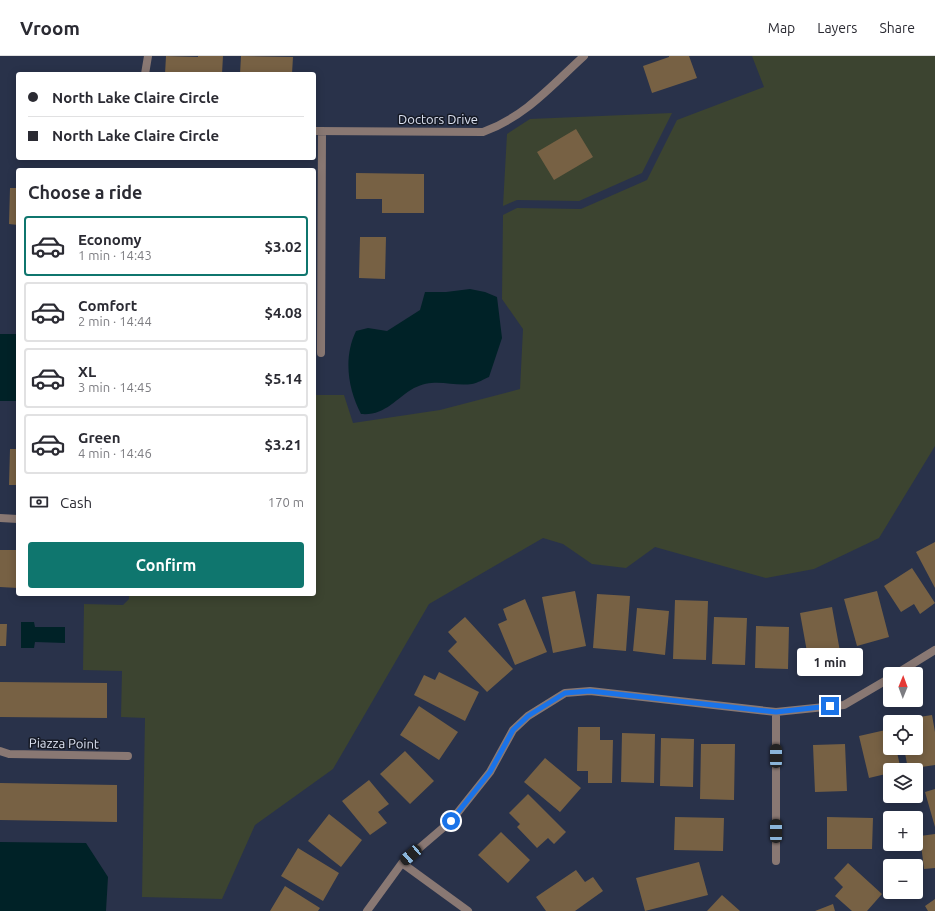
<!DOCTYPE html>
<html lang="en">
<head>
<meta charset="utf-8">
<style>
  :root { --surface:#fff; --page:#f2f2f3; --text:#2b2b33; --muted:#7c7c81; --line:#e1e1e2; --accent:#0f766e }
  body { margin:0; font-family:Ubuntu,sans-serif; background:var(--page); color:var(--text); height:100vh; display:flex; flex-direction:column; font-size:15px; white-space:nowrap }
  * { box-sizing:border-box; margin:0 }
  p { font-size:13px; color:var(--muted) }
  .icon { flex:none; width:22px; height:22px; fill:none; stroke:currentColor; stroke-width:2; stroke-linecap:round; stroke-linejoin:round }
  .map { position:relative; flex:1; overflow:hidden }
  .drawer { position:absolute; left:16px; top:112px; width:300px; height:428px; display:flex; flex-direction:column; background:var(--surface); border-radius:4px; box-shadow:0 2px 10px #0003 }
  .drawer>* { flex:none }
  .hud { position:absolute; left:16px; top:16px; width:300px; height:88px; border-radius:4px; box-shadow:0 2px 10px #0003; display:grid; align-content:center; height:88px; padding:0 12px; background:var(--surface) }
  .needle { width:26px; rotate:1deg }
  .controls { position:absolute; left:883px; top:611px; display:grid; gap:8px }
  .controls a { display:grid; place-items:center; width:40px; height:40px; border-radius:4px; background:var(--surface); box-shadow:0 2px 10px #0003; font-size:20px }
  .end { position:absolute; width:18px; height:18px; margin:-9px; border:5px solid #1a73e8; background:#fff; box-shadow:0 0 0 2px #fff }
  .from { border-radius:50% }
  .bubble { position:absolute; height:28px; border-radius:4px; background:var(--surface); box-shadow:0 2px 10px #0003; font-size:13px; font-weight:700; line-height:28px; text-align:center }
  .car { position:absolute; width:12px; height:24px; margin:-12px -6px; border-radius:5px; box-shadow:0 0 3px 1px #0007; background:linear-gradient(#222 24%,#8ab4d8 0 40%,#222 0 76%,#8ab4d8 0 86%,#222 0) }
  .hud b { display:flex; align-items:center; gap:14px; height:38px; font-size:15px }
  .hud b+b { border-top:1px solid var(--line) }
  .hud i { width:10px; height:10px; background:var(--text) }
  ul { padding:0; list-style:none }
  li { display:flex; align-items:center; gap:12px; height:60px; margin:0 8px 6px; padding:0 4px; border:2px solid var(--line); border-radius:4px }
  li div { flex:1 }
  li b { display:block; font-size:15px }
  li em { font-style:normal; font-weight:700 }
  li.active { border-color:var(--accent) }
  li>.icon { width:36px; height:36px; stroke-width:1.5 }
  h2 { padding:0 12px; font-size:18px; line-height:48px }
  .pay { display:flex; align-items:center; gap:10px; height:44px; padding:0 12px; font-size:15px }
  .pay p { margin-inline-start:auto }
  .primary-button { display:flex; gap:8px; margin-top:auto; padding:8px 12px }
  .primary-button a { flex:1; height:46px; border-radius:4px; background:var(--accent); color:#fff; font-size:16px; font-weight:700; line-height:46px; text-align:center }
  header { display:flex; align-items:center; gap:24px; box-sizing:border-box; height:56px; padding:0 20px; background:var(--surface); border-bottom:1px solid var(--line) }
  header strong { font-size:19px }
  nav { display:flex; gap:22px; margin-inline-start:auto; font-size:14px }
  .map>svg:first-child { display:block }
  .green { fill:#3c4430 }
  .water { fill:#002227 }
  .building { fill:#776144 }
  .lines { fill:none; stroke-linecap:round; stroke-linejoin:round }
  .service { stroke:#897873; stroke-width:8 }
  .minor { stroke:#897873; stroke-width:8 }
  .route { stroke:#1a73e8; stroke-width:5 }
  .labels { text-anchor:middle; stroke-width:3; stroke-linejoin:round; paint-order:stroke }
  .street-label { font-size:13px; fill:#dce2f2; stroke:#161a25 }
</style>
</head>
<body>
<header>
<strong>Vroom</strong>
<nav><a>Map</a><a>Layers</a><a>Share</a></nav>
</header>
<div class="map">
<svg width="935" height="855" viewBox="0 0 935 855">
  <rect width="100%" height="100%" fill="#29324a"/>
  <path class="green" d="M752,0h183v390l-56,92 -65,31 -48,9 -111,-31 -29,21 -34,-4 -29,-20 -20,-6 -114,66 -96,165 -78,56 -33,74 -80,-2 3,-179 -24,-1 1,-46 -39,-1 1,-66 39,1 6,-6v-5h185v-199h30l9,28 87,-13 80,-21 3,-60 -21,-30 1,-84 14,-7 64,1 66,-29 30,-60 87,-33z
    M672,57l-30,60 -63,28 -62,-1 -14,6 4,-72 23,-15z"/>
  <path class="water" d="M470,233l15,3 12,5 5,41 -13,39c-5,2 -11,6 -17,7 -20,3 -36,-7 -58,4 -19,11 -29,28 -53,26 -13,-25 -18,-56 -5,-83l12,-3 19,3 33,-21 5,-18h21z
    M0,278h18v67h-18z
    M21,566h13l1,5h30v16l-30,-1 -1,6h-13z
    M0,786l86,1 22,34 -2,34h-106z"/>
  <path class="building" d="M166,0l32,1v-1h25l-1,18h-57z
    M241,0l52,1 -1,17h-52z
    M669,0h20l8,22 -45,15 -9,-27 26,-9z
    M576,73l17,28 -39,23 -17,-28z
    M356,117l68,1v39h-42v-14h-26z
    M10,132h8v37l-9,-1z
    M360,181h26l-1,42 -26,-1z
    M10,393h8v36h-9z
    M935,486v46l-19,-36z
    M0,494h18v38l-18,-1z
    M912,512l23,35 -15,11 -6,-10 -13,8 -17,-26z
    M575,535l11,55 -33,7 -11,-56z
    M877,535l12,46 -32,9 -13,-47z
    M597,538l33,2 -4,55 -33,-3z
    M525,543l22,53 -32,13 -17,-41 9,-4 -4,-11z
    M675,544l33,1 -2,59 -33,-1z
    M832,551l9,50 -32,6 -9,-50z
    M637,552l32,3 -4,44 -32,-4z
    M465,561l48,52 -26,23 -39,-41 9,-9 -9,-10z
    M714,561l33,1 -2,47 -33,-1z
    M0,568h7l-1,22h-6z
    M756,570l33,1 -1,42 -33,-1z
    M439,616l40,20 -14,29 -51,-26 10,-20 11,5z
    M0,626l107,1v35l-107,-1z
    M419,650l39,26 -19,28 -39,-25z
    M932,659l3,17v33l-27,4 -4,-21h12v-26h-16v-2z
    M578,671h22v13h13l-1,43h-24v-12h-11z
    M890,673v19h6l5,22h-11v3l-21,5 -10,-42z
    M622,677l33,1 -1,49 -33,-1z
    M661,682l33,1 -1,48 -33,-1z
    M701,688h34l-1,56 -34,-1z
    M845,688l2,47 -32,1 -2,-47z
    M405,695l29,30 -24,23 -30,-30z
    M545,702l36,30 -21,24 -36,-30z
    M369,724l20,24 -11,8 9,11 -17,12 -28,-34z
    M0,727l117,2v37l-117,-2z
    M935,733v38l-10,-35z
    M528,738l38,38 -12,12 -6,-6 -11,10 -20,-21 3,-3 -11,-11z
    M329,758l33,26 -21,27 -33,-26z
    M675,761l49,1 -1,33 -49,-1z
    M827,761l46,1 -1,31h-45z
    M501,776l29,28 -22,23 -30,-28z
    M935,778v34l-11,1 -4,-33z
    M298,792l41,25 -16,28 -42,-25z
    M699,806l9,33 -63,16 -9,-33z
    M848,807l34,31 -15,17h-15l-17,-15 8,-9 -9,-9z
    M576,814l9,12 8,-5 10,14 -28,20h-29l-10,-14z
    M285,830l35,22 -2,3h-48z
    M722,839l18,16h-33z
    M935,843v12h-7l-3,-5z
    M833,848l2,7h-20z"/>
  <g class="lines">
    <path class="service" d="M145,18l3,-18"/>
    <path class="minor" d="M314,75l169,1c42,-15 69,-47 101,-76
      M321,297l1,-222
      M0,462l18,1
      M896,618l39,-24
      M776,656v149
      M0,695l9,3 119,2
      M402,807l66,48
      M367,855l35,-48 49,-42 39,-49 23,-42 15,-14 37,-23 25,-2 186,21 68,-7 46,-27"/>
  </g>
  <g class="lines">
    <path class="route" d="M451,765l39,-49 23,-42 15,-14 37,-23 25,-2 186,21 54,-6"/>
  </g>
  <g class="labels">
    <g class="street-label">
      <text x="438" y="68">Doctors Drive</text>
      <text transform="translate(64 687) rotate(1)" y="5">Piazza Point</text>
    </g>
  </g>
</svg>
<div class="controls">
<a><svg class="needle" viewBox="-14 -14 28 28"><path d="M0-13l5 13h-10z" fill="#e53935"/><path d="M0 13l5-13h-10z" fill="#7c7c81"/></svg></a>
<a><svg class="icon" aria-label="locate" viewBox="0 0 24 24"><circle cx="12" cy="12" r="6"/><path d="M12 2v4M12 18v4M2 12h4M18 12h4"/></svg></a>
<a><svg class="icon" aria-label="layers" viewBox="0 0 24 24"><path d="M12 4l9 5-9 5-9-5zM3 14l9 5 9-5"/></svg></a>
<a>+</a>
<a>−</a>
</div>
<i class="end from" style="left:451px;top:765px"></i>
<i class="end" style="left:830px;top:650px"></i>
<div class="bubble" style="left:797px;top:592px;width:66px">1 min</div>
<i class="car" style="left:776px;top:700px;rotate:0deg"></i>
<i class="car" style="left:776px;top:775px;rotate:0deg"></i>
<i class="car" style="left:411px;top:799px;rotate:229deg"></i>
<div class="hud">
<b><i class="from"></i>North Lake Claire Circle</b>
<b><i></i>North Lake Claire Circle</b>
</div>
<section class="drawer">
<h2>Choose a ride</h2>
<ul>
<li class="active"><svg class="icon" aria-label="car" viewBox="0 0 24 24"><path d="M5 17H2v-5l4-1 3-4h7l3 4 3 1v5h-3M9 17h6M6 11h13"/><circle cx="7" cy="17" r="2"/><circle cx="17" cy="17" r="2"/></svg><div><b>Economy</b><p>1 min · 14:43</p></div><em>$3.02</em></li>
<li><svg class="icon" aria-label="car" viewBox="0 0 24 24"><path d="M5 17H2v-5l4-1 3-4h7l3 4 3 1v5h-3M9 17h6M6 11h13"/><circle cx="7" cy="17" r="2"/><circle cx="17" cy="17" r="2"/></svg><div><b>Comfort</b><p>2 min · 14:44</p></div><em>$4.08</em></li>
<li><svg class="icon" aria-label="car" viewBox="0 0 24 24"><path d="M5 17H2v-5l4-1 3-4h7l3 4 3 1v5h-3M9 17h6M6 11h13"/><circle cx="7" cy="17" r="2"/><circle cx="17" cy="17" r="2"/></svg><div><b>XL</b><p>3 min · 14:45</p></div><em>$5.14</em></li>
<li><svg class="icon" aria-label="car" viewBox="0 0 24 24"><path d="M5 17H2v-5l4-1 3-4h7l3 4 3 1v5h-3M9 17h6M6 11h13"/><circle cx="7" cy="17" r="2"/><circle cx="17" cy="17" r="2"/></svg><div><b>Green</b><p>4 min · 14:46</p></div><em>$3.21</em></li>
</ul>
<div class="pay"><svg class="icon" aria-label="cash" viewBox="0 0 24 24"><path d="M3 7h18v10H3z"/><circle cx="12" cy="12" r="2"/></svg>Cash<p>170 m</p></div>
<div class="primary-button"><a>Confirm</a></div>
</section>
</div>
</body>
</html>
